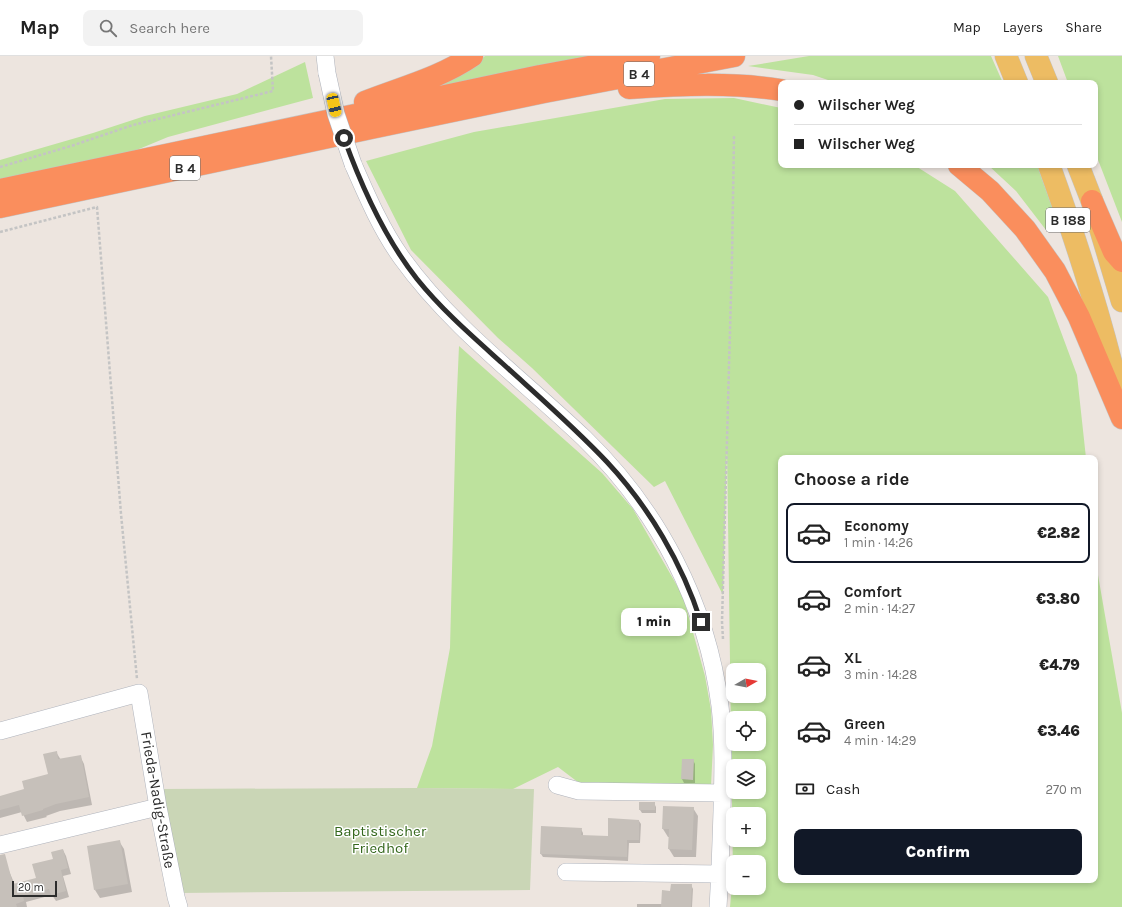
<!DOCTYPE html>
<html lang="en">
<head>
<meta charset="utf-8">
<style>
  :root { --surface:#fff; --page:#f2f2f2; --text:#222; --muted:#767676; --line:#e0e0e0; --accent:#111827 }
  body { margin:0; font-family:Karla,sans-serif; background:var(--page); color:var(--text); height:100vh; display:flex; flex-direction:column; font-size:15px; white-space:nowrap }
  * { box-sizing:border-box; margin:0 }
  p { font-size:13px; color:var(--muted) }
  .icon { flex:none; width:22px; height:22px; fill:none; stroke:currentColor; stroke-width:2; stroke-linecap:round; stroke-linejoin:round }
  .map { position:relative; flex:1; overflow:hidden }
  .side { position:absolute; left:778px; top:399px; width:320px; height:428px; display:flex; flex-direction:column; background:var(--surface); border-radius:8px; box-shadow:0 2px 6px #0003 }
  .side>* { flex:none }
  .banner { position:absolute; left:778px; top:24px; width:320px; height:88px; border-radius:8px; box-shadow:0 2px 6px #0003; display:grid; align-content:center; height:88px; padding:0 16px; background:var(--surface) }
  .needle { width:26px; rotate:81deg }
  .controls { position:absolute; left:726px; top:607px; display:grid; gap:8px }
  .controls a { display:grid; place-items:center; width:40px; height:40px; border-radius:8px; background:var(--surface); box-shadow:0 2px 6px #0003; font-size:20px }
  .scale { position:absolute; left:12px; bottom:10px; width:45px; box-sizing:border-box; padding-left:4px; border:2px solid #2c2c2c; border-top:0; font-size:11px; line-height:14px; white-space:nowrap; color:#2c2c2c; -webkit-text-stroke:3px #fff; paint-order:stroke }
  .end { position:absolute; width:18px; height:18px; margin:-9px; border:5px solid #2c2c2c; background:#fff; box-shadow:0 0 0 2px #fff }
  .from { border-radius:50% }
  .bubble { position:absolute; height:28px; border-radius:8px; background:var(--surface); box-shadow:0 2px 6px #0003; font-size:13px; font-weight:800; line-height:28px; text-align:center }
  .car { position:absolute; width:12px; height:24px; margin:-12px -6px; border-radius:5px; box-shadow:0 0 3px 1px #0007; background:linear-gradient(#f5c518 24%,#345 0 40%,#f5c518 0 76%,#345 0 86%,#f5c518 0) }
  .banner b { display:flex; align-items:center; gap:14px; height:38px; font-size:15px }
  .banner b+b { border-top:1px solid var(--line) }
  .banner i { width:10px; height:10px; background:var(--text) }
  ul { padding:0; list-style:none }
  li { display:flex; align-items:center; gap:12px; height:60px; margin:0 8px 6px; padding:0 8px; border:2px solid transparent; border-radius:8px }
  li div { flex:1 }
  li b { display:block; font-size:15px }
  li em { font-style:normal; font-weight:800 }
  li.active { border-color:var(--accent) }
  li>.icon { width:36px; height:36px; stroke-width:1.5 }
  h2 { padding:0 16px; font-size:18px; line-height:48px }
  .pay { display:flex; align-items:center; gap:10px; height:44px; padding:0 16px; font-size:15px }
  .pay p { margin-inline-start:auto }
  .primary-button { display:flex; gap:8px; margin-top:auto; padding:8px 16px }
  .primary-button a { flex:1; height:46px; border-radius:8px; background:var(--accent); color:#fff; font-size:16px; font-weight:800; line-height:46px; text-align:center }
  header { display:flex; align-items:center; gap:24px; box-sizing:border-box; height:56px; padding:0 20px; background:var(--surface); border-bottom:1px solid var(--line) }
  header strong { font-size:19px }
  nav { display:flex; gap:22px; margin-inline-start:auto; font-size:14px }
  .search { width:280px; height:36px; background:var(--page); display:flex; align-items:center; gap:10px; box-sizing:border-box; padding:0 14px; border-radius:8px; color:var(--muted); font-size:15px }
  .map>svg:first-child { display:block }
  .green { fill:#bde29d; fill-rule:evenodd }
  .cemetery { fill:#cad6b6 }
  .shadow { fill:#0003 }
  .building { fill:#c6c0ba }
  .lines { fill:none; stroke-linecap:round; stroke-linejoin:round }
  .minor-casing { stroke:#afb3bc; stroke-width:18 }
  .major-casing { stroke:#c4c4c4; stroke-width:23 }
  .highway-casing { stroke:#c4c4c4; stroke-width:23 }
  .path { stroke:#c4c4c4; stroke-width:2.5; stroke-dasharray:3 2; stroke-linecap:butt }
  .minor { stroke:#fff; stroke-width:17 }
  .major { stroke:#edbc63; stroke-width:22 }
  .highway { stroke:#fa8e5d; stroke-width:22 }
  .minor-bridge-casing { stroke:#afb3bc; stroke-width:18; stroke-linecap:butt }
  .minor-bridge { stroke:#fff; stroke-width:17 }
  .route { stroke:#2c2c2c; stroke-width:5 }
  .labels { text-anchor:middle; stroke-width:3; stroke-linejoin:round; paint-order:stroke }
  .shield { fill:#fff; stroke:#6b6b6b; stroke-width:1 }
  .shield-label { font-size:14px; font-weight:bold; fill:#2c2c2c }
  .street-label { font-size:15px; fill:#2c2c2c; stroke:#fff }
  .park-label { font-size:15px; fill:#35681d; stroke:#fff }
</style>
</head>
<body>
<header>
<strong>Map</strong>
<div class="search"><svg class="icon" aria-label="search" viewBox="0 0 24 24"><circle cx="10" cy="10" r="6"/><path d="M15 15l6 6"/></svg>Search here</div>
<nav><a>Map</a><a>Layers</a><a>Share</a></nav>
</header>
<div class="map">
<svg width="1122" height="851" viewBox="0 0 1122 851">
  <rect width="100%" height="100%" fill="#ede5df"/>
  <path class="green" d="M485,0h125l-210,41 78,-35z
    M809,0h182l12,27h-166l-24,-8 -65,-9z
    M1058,0h64v166l-27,-70v-69h-27z
    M305,6l8,36 -145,39 -41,17 -127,28v-22l93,-27 52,-17 92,-22z
    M734,42l47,10v57h133l41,26 93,106 29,78 9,83h-305v422h314v-337l3,32 24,138v194h-392l3,-33 -6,-425 -4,146 -58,-114 -11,6 -122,-119 -34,-30 -87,-88 -45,-89 108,-29 191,-33zM733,614h26v26h-26zM733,662h26v26h-26zM733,710h26v26h-26zM733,758h26v26h-26zM733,806h26v26h-26z
    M988,109h49l21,59 -12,6 -30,-39z
    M459,290l143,127 31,36 50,87 22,80 6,34 2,35 -2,41h-128l-25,-19 -45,22 -96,-1 15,-42 18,-98 6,-234z"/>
  <path class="cemetery" d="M417,732l117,1 -4,101 -350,3 -21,-104z"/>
  <path class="shadow" d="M56,696l5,8 19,-4 4,8 8,41 -32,6 -14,5 1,1 -20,5 -5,-10 -22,6v-21l25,-7 24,-15z
    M683,704h10l2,4v19h-11l-2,-4z
    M654,747l2,4v6h-14l-2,-3z
    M693,752l5,8 -2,41h-22l-5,-8 1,-12h-2l-5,-8z
    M639,765l2,3 -1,19h-11l-1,18 -85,-4 -2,-3 40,-25 2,4v3l26,1z
    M119,785l5,8 8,43 -32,6 -5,-8z
    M63,794l3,6 5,18 -8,2 6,21 -13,4 -4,-6 -26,7 1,5h-27v-33l9,-3 6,14 22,-6z
    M691,829l2,4 -1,18h-55v-3h26l8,-12z"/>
  <path class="building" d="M57,695l1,8 23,-4 8,42 -33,7 -13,5v1l-21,6 -3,-11 -19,5v-14l24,-7 -2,-8 26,-7 -5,-20z
    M682,703h12l-1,21 -12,-1z
    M639,746h16v8h-16z
    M663,750l31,1 -2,43 -24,-1 1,-20h-7z
    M608,762l31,2v20h-12v17l-87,-3 1,-28 41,2 -1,7 27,1z
    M120,784l8,44 -34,6 -7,-44z
    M63,793l5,19 -7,2 5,21 -15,4 -2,-6 -26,7 1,5 -8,3 1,3h-17v-52l5,-1 8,30 23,-6 -4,-14 21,-5 -2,-7z
    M671,828h21l-1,23h-30l1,-17 8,1z"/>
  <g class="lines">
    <defs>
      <path id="minor" d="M325,0l2,17
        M353,108c14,32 28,65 48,93 50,70 121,122 183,181 74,72 123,165 136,268 4,35 3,70 2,105 -1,32 -2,64 -4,96
        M0,675l139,-38 19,114 18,90 3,10
        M557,729l22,6 144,2
        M0,789l158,-38
        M566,816l154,2"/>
      <path id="major" d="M1006,0l11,27
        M1036,0l11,27
        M1049,109c27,75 52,152 70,230
        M1078,109l14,36 30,100"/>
      <path id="highway" d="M629,32c50,-3 102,-6 152,2
        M365,46c35,-14 75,-24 107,-46
        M959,109l31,26 35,38 30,42 24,46 43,101
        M0,134l540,-114 109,-20
        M1092,145l22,51 8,9
        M0,151l371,-79 173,-36 190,-36"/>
    </defs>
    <use href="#minor" class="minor-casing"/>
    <use href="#major" class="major-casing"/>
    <use href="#highway" class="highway-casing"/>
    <path class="path" d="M0,111l71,-21 62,-21 140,-34 -2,-35
      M0,176l97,-25 24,307 16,165
      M723,583l-1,-17 10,-364 2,-122"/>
    <use href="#minor" class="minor"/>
    <use href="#major" class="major"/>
    <use href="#highway" class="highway"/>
    <defs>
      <path id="minor-bridge" d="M327,17l9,41 17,50"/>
    </defs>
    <use href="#minor-bridge" class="minor-bridge-casing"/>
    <use href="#minor-bridge" class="minor-bridge"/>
  </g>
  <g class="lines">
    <path class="route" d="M344,82c18,50 40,99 73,141 25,31 55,57 85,84 35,32 72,64 105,99 42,45 75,101 94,160"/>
  </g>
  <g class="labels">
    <g class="shield">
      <rect x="624" y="6" width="30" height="24" rx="3"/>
      <rect x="170" y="100" width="30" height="24" rx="3"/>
      <rect x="1046" y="152" width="44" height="24" rx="3"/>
    </g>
    <g class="shield-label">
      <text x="639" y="23">B 4</text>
      <text x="185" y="117">B 4</text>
      <text x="1068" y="169">B 188</text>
    </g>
    <g class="street-label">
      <text transform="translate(158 744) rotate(80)" y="5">Frieda-Nadig-Straße</text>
    </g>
    <g class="park-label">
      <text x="380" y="780">Baptistischer<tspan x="380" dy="17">Friedhof</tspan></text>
    </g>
  </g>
</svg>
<div class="controls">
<a><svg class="needle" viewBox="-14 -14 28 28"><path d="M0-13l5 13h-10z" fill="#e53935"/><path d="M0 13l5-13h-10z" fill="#767676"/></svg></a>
<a><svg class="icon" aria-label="locate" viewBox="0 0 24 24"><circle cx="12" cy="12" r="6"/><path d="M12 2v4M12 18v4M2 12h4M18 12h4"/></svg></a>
<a><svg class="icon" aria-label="layers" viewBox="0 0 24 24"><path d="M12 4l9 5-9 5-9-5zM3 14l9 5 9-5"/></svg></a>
<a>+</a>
<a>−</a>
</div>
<div class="scale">20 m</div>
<i class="end from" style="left:344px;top:82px"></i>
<i class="end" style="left:701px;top:566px"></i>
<div class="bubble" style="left:621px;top:552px;width:66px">1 min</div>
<i class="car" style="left:334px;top:49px;rotate:167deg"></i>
<div class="banner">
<b><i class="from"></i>Wilscher Weg</b>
<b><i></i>Wilscher Weg</b>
</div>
<section class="side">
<h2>Choose a ride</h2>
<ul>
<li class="active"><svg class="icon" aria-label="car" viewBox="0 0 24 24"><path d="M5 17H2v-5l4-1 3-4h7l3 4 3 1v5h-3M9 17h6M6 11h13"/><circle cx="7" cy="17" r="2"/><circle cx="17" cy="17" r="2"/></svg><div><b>Economy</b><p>1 min · 14:26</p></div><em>€2.82</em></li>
<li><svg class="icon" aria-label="car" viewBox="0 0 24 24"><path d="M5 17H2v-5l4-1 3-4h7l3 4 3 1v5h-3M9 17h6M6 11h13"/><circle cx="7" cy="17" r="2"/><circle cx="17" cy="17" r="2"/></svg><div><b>Comfort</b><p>2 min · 14:27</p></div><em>€3.80</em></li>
<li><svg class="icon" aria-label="car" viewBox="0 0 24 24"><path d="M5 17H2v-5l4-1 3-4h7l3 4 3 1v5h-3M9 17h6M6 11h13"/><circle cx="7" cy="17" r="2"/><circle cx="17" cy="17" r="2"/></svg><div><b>XL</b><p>3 min · 14:28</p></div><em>€4.79</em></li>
<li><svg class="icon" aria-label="car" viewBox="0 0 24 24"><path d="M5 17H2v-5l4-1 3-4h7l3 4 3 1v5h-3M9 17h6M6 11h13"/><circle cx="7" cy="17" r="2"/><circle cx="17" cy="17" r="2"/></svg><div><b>Green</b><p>4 min · 14:29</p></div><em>€3.46</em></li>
</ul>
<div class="pay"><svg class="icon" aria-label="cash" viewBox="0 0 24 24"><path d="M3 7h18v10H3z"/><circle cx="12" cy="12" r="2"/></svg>Cash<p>270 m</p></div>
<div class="primary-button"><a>Confirm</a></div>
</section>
</div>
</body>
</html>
